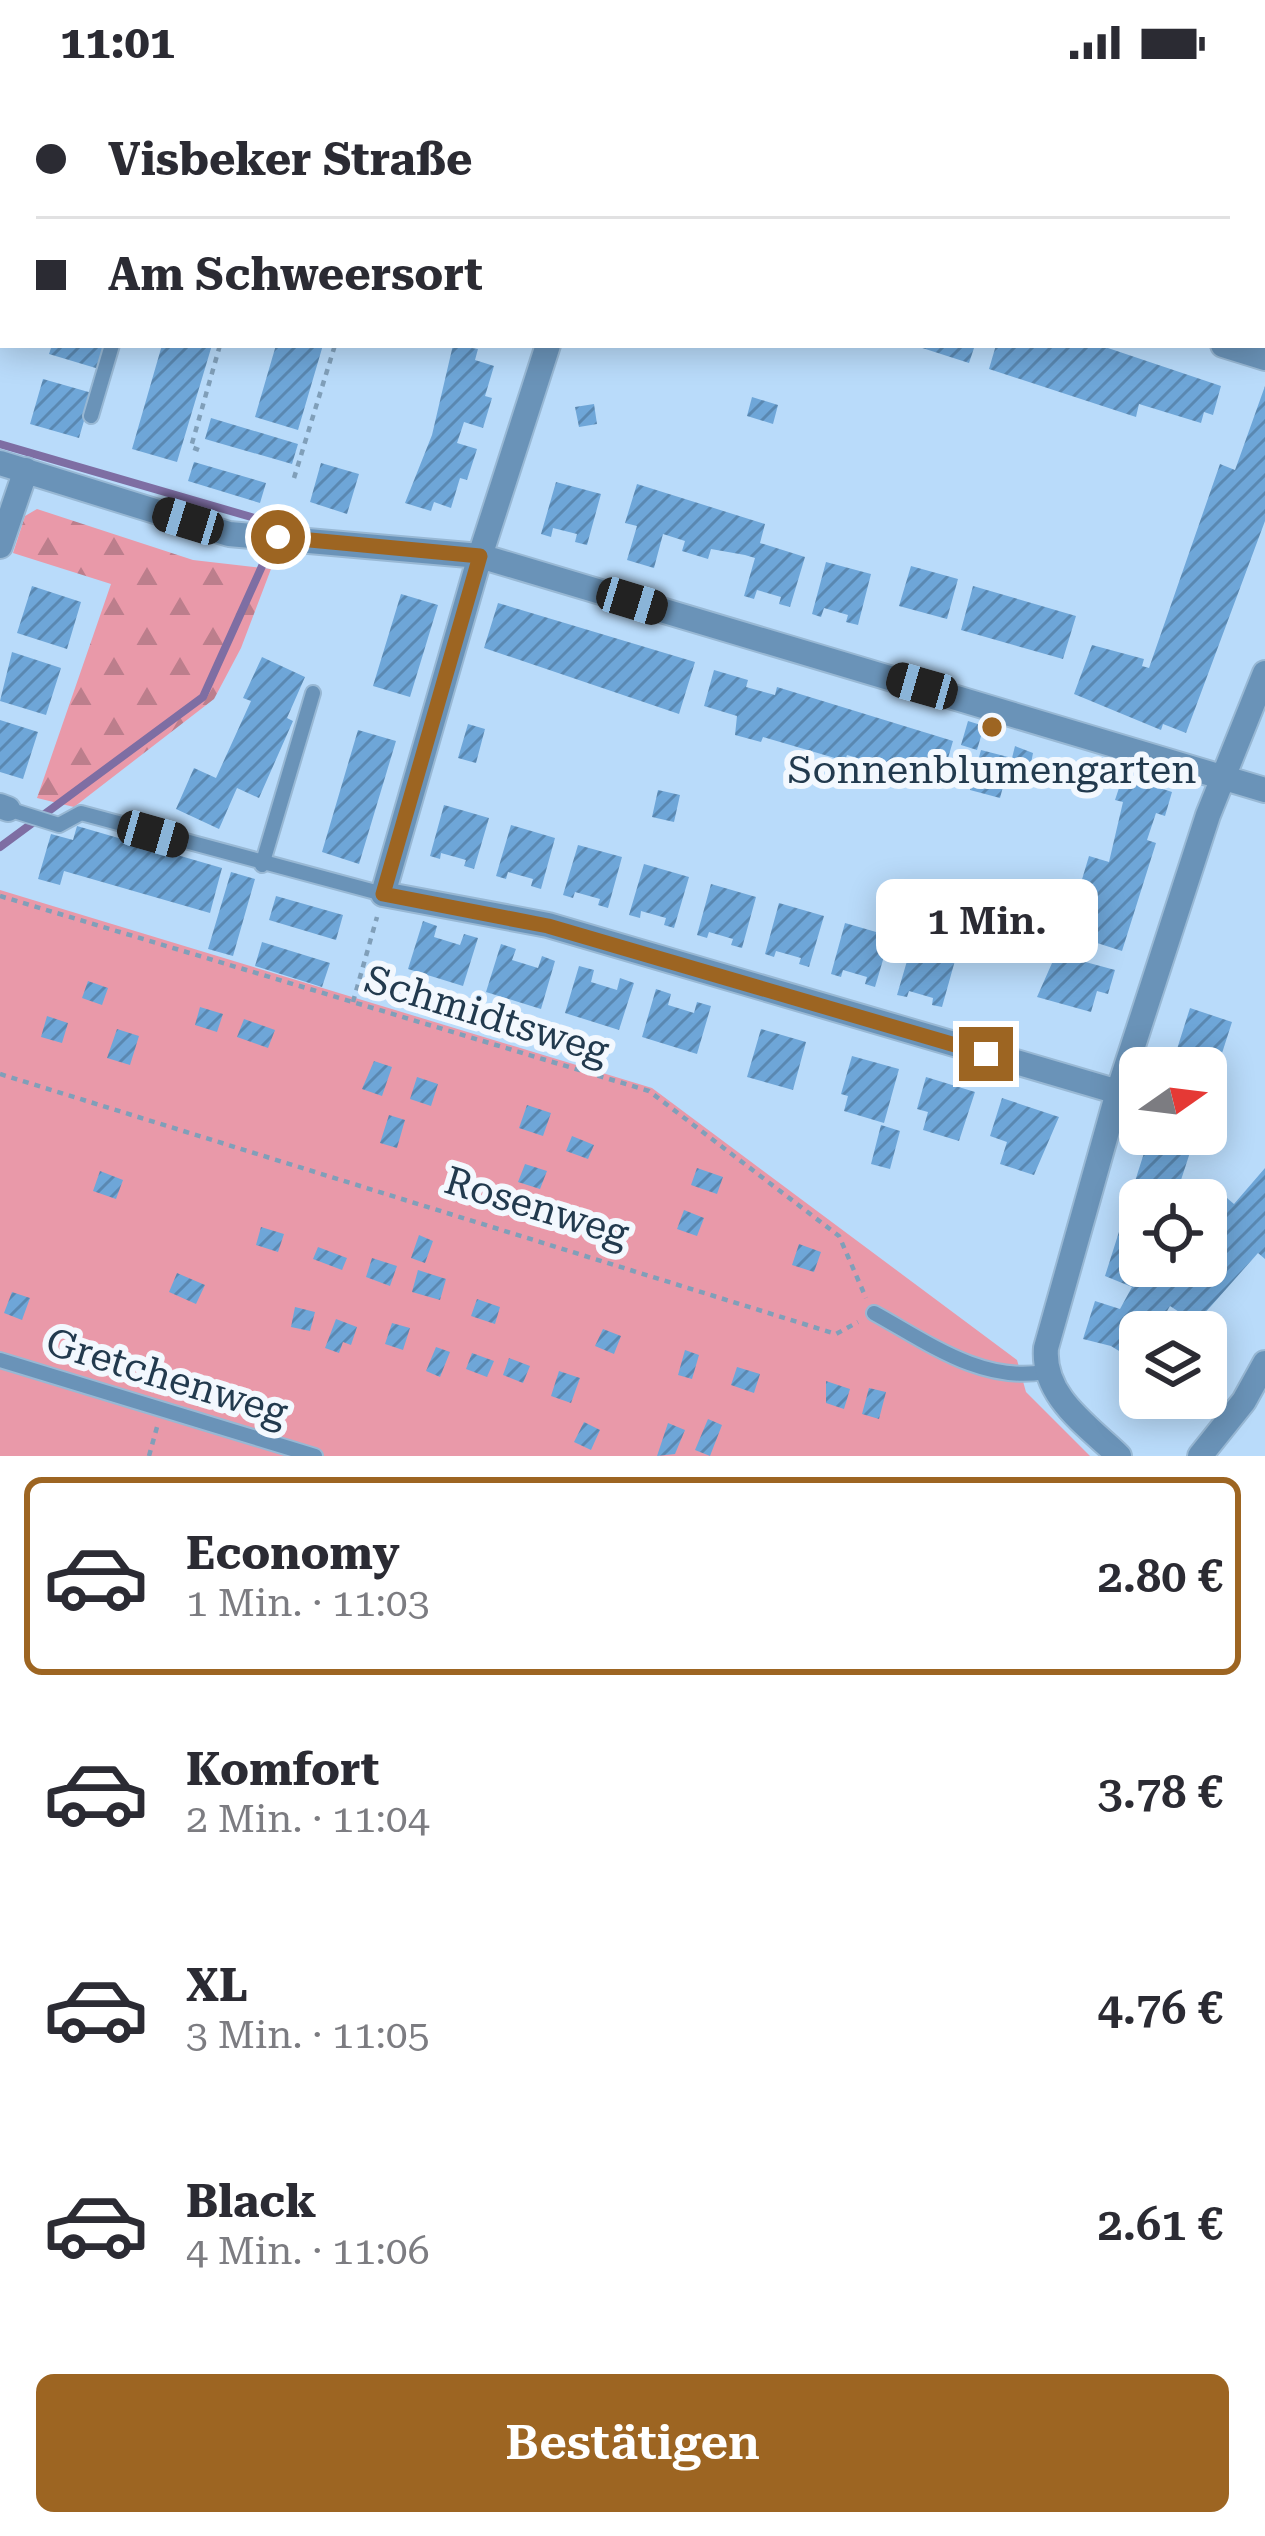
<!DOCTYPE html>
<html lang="de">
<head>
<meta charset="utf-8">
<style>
  :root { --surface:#fff; --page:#f7f7f7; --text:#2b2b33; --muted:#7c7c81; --line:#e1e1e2; --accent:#9d6522 }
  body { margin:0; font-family:"Roboto Serif",serif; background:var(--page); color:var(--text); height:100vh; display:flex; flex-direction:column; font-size:45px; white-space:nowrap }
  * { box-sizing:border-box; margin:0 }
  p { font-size:39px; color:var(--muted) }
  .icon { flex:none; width:66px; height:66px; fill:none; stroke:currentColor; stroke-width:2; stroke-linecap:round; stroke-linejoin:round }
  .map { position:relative; height:1372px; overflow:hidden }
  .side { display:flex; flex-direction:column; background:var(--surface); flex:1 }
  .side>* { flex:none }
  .guide { position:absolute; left:0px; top:0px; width:1266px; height:264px; box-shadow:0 6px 30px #0003; display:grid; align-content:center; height:264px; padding:0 36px; background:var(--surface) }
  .needle { width:78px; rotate:76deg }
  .buttons { position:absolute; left:1119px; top:963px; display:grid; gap:24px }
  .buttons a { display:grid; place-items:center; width:108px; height:108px; border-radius:18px; background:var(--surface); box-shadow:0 6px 30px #0003; font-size:60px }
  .end { position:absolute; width:54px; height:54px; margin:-27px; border:15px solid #9d6522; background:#fff; box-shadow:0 0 0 6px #fff }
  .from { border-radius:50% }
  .bubble { position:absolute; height:84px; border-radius:18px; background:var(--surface); box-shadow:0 6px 30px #0003; font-size:39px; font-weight:600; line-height:84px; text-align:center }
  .car { position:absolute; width:36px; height:72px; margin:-36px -18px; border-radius:15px; box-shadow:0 0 9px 3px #0007; background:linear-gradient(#222 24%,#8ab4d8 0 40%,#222 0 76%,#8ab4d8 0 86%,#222 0) }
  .guide b { display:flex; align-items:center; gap:42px; height:114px; font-size:45px }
  .guide b+b { border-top:3px solid var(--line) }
  .guide i { width:30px; height:30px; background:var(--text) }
  ul { padding:21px 0 0; list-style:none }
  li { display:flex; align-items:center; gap:36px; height:198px; margin:0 24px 18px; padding:0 12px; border:6px solid transparent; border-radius:18px }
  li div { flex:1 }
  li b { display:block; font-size:45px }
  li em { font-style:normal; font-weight:600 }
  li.current { border-color:var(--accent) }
  li>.icon { width:108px; height:108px; stroke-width:1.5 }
  .action { display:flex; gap:24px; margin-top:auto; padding:24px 36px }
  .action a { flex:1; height:138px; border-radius:18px; background:var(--accent); color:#fff; font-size:48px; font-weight:600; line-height:138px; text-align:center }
  .status { display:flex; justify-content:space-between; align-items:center; height:84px; padding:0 60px; background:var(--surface); direction:ltr }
  .status svg { height:33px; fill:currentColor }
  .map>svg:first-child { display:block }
  .forest { fill:url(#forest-firs) }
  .green { fill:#e999a9 }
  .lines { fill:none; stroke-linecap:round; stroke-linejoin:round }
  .stream { stroke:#7e6ea3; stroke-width:8 }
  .building { fill:url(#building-hatch); fill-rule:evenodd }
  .lane-casing { stroke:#98b8d4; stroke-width:18 }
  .street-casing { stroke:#98b8d4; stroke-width:28 }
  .path { stroke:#809fb9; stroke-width:4.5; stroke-dasharray:6 6; stroke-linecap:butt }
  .lane { stroke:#6a93b8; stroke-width:14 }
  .street { stroke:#6a93b8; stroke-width:24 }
  .route { stroke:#9d6522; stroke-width:15 }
  .poi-dot { fill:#9d6522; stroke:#f3f8fe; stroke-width:4.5 }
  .labels { text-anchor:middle; stroke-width:12; stroke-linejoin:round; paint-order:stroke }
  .poi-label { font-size:39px; fill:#223a4e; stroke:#f3f8fe }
  .street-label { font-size:39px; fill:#223a4e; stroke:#f3f8fe }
</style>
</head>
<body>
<div class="status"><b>11:01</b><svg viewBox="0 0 49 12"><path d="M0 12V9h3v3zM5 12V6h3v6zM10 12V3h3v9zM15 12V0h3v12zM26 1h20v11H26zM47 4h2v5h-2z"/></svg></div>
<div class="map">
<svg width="1265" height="1372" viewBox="0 0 1265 1372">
  <defs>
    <pattern id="forest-firs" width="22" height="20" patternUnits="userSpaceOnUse" patternTransform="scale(3)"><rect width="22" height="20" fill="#e999a9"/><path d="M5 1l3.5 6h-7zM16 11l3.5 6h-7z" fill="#bc7e8c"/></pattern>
    <pattern id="building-hatch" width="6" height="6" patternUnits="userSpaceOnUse" patternTransform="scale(3)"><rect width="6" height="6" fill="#6ea6d8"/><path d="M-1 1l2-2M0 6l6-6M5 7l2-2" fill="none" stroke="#5a88b1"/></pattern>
  </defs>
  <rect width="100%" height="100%" fill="#b9dbfa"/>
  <path class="forest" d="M37,425l156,51 78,9 -30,79 -27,51 -140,108 -37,-9 74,-214 -98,-31 12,-37z"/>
  <path class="green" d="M0,806l652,198 365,272 9,32 64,64h-1090z"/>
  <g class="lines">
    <path class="stream" d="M0,360l258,75 19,1
      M0,763l203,-150 60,-133"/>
  </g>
  <path class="building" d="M52,261h54l-7,24 -50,-15z
    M162,261h50l-35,117 -45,-13z
    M276,261h47l-25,85 -43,-13z
    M453,261l25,4 -3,11 19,6 -9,30 7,2 -9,30 -19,-6 -7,21 20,6 -10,31 -7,-2 -9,30 -17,-6 -3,9 -26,-8 27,-68z
    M913,261h62l-6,18z
    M996,261h103l122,41 -8,29 -9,-3 -3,11 -62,-19 -3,13 -147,-48z
    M43,295l49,14 -13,45 -49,-14z
    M1265,302v135l-79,212 -23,-9 -2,6 -87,-36 18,-49 52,14 -2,7 7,2 71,-204 15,6z
    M752,313l26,8 -5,19 -26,-8z
    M594,320l3,20 -18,3 -4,-20z
    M211,334l87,26 -6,20 -87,-25z
    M194,378l72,21 -6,20 -72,-22z
    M321,379l38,11 -12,40 -37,-12z
    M556,398l45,12 -14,51 -12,-3 2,-8 -24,-6 -2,9 -10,-3z
    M637,400l128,40 -5,19 45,14 -15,50 -11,-3 2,-7 -24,-7 -3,9 -10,-3 11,-38 -10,-3 -34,-6 -3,10 -26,-8 3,-10 -22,-7 -9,34 -27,-8 10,-34 -12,-3z
    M826,478l45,12 -13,51 -12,-3 2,-7 -24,-7 -3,9 -9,-3z
    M911,482l47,13 -11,40 -48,-13z
    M32,502l49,16 -14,47 -50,-16z
    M973,502l103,30 -13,43 -102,-29z
    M401,510l37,11 -28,92 -37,-11z
    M498,519l197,59 -16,52 -195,-66z
    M12,568l49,16 -15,47 -46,-14z
    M262,573l43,20 -18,41 6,3 -34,77 -22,-10 -18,41 -43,-20 18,-41 22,10 35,-77 -8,-3z
    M714,586l34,10 -2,7 29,8 2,-8 176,54 -12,41 -94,-27 -2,6 -82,-24 -2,5 -26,-7 2,-19 -33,-10z
    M0,636l38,12 -15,47 -23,-7z
    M968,637l16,5 -7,24 -16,-5z
    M468,640l17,5 -9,34 -18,-5z
    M358,646l38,11 -37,123 -37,-12z
    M1015,662l18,7 -4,21 -21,-6 -8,30 -30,-8 11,-40 31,8z
    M1123,692l49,16 -7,24 -9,-3 -9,27 9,3 -34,108 -56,-18 23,-77 20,6 14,-60 -8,-2z
    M658,706l22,5 -6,27 -22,-5z
    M444,721l45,13 -15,51 -10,-3 2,-6 -25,-7 -1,6 -10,-3z
    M511,741l44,13 -14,51 -10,-3 2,-7 -25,-7 -2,7 -10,-3z
    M77,742l145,42 -12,45 -146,-42 -4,14 -22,-6 13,-45 22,6z
    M578,761l44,12 -14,51 -10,-3 2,-6 -25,-7 -2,6 -10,-3z
    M644,780l45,13 -15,51 -10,-3 2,-7 -25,-7 -1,7 -11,-3z
    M231,788l24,7 -22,77 -25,-7z
    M711,800l45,13 -14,51 -11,-3 2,-6 -24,-7 -2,6 -10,-3z
    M276,812l67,19 -7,25 -67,-20z
    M779,819l45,13 -15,51 -10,-3 2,-6 -25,-7 -2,6 -9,-3z
    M423,837l14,5 -3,11 26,8 4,-11 14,4 -15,48 -55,-17z
    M845,839l45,13 -15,51 -10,-3 2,-7 -24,-7 -2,7 -10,-3z
    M262,858l68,21 -8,24 -67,-21z
    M501,860l15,5 -4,11 26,8 4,-12 13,5 -14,48 -55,-17z
    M912,860l44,13 -14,50 -10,-2 1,-7 -24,-7 -2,6 -10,-2z
    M1056,870l59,16 -7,24 -11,-3 -6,21 -54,-15z
    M579,882l15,4 -3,12 26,8 3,-12 14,5 -15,47 -54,-17z
    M88,897l20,7 -6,17 -20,-7z
    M656,905l15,5 -3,11 26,8 3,-11 14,4 -14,48 -55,-17z
    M200,923l23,7 -6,18 -22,-7z
    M1190,924l42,14 -25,78 -1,-32h-35z
    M47,932l21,7 -6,20 -21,-6z
    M244,935l31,11 -7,18 -31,-11z
    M117,945l22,7 -9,29 -23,-7z
    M761,945l45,13 -13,48 -46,-13z
    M852,972l47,13 -15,54 -40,-12 4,-15 -7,-2z
    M374,977l18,6 -10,29 -20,-7z
    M417,993l21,7 -7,22 -21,-7z
    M926,993l49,15 -16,49 -36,-11 5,-18 -11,-3z
    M1002,1014l57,19 -25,58 -34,-11 7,-22 -17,-6z
    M527,1021l24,8 -8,23 -24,-8z
    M389,1031l16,5 -8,28 -17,-5z
    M881,1041l19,6 -10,38 -19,-5z
    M1150,1050h46l-15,46 40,13 13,11 31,-36v91l-7,-6 -62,70 -26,-17 -15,26h-15v32l-29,-18 -28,-7 12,-38 25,8 12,-22 -27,-11zM1140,1116h66v66h-22l-8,14 -24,-14h-12z
    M572,1052l22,9 -6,14 -22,-8z
    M525,1080l22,7 -7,18 -22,-7z
    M697,1084l26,9 -6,17 -26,-9z
    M100,1087l23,9 -7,19 -23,-8z
    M684,1126l20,8 -7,18 -20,-7z
    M261,1143l23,7 -6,18 -22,-7z
    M419,1151l14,6 -8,22 -14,-5z
    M799,1160l22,8 -7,20 -22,-7z
    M318,1163l29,11 -5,12 -29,-11z
    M372,1174l25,8 -7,20 -24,-9z
    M418,1186l28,9 -6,21 -28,-8z
    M177,1189l28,12 -9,19 -27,-12z
    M12,1208l18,6 -8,22 -18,-7z
    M477,1215l23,8 -5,17 -24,-8z
    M295,1223l20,5 -5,19 -19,-4z
    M336,1235l21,8 -6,18 -8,-3 -4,11 -14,-5z
    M392,1239l18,5 -7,22 -18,-6z
    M603,1245l18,7 -7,18 -19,-8z
    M436,1263l14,5 -10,25 -14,-6z
    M685,1266l14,5 -7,24 -14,-4z
    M472,1269l22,8 -7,16 -21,-8z
    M509,1274l21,8 -7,17 -20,-8z
    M737,1283l23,7 -6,19 -23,-8z
    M559,1287l21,7 -9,25 -20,-7z
    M826,1297l24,8 -6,20 -18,-6z
    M869,1304l17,4 -7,27 -17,-5z
    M708,1335l14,6 -12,31 -15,-6z
    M584,1338l16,8 -9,20 -17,-8z
    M668,1339l17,7 -10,24 -18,2z"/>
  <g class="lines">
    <defs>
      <path id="lane" d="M0,203l3,1
        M91,332l21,-71
        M8,725l51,16 22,-12 302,81
        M262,781l51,-172
        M874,1229c53,29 107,70 170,59
        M0,1276l315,96"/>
      <path id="street" d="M560,0l10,3
        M623,3l1,-3
        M548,261l-68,211 -97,338 165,31 570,167
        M1223,261l42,13
        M0,379l229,71 251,22 785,234
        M0,462l26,-76
        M0,722l8,3
        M1119,1372c-32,-31 -77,-60 -73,-108l72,-256 90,-277 57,-142
        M1200,1372l44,-55 21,-38"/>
    </defs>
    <use href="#lane" class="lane-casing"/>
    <use href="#street" class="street-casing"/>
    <path class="path" d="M0,104l3,1
      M199,366l-8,-3 29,-102
      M294,394l41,-133
      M0,812l649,195 190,145 27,62
      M353,918l24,-85
      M0,990l836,260 22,-12
      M149,1372l8,-29"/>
    <use href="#lane" class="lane"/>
    <use href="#street" class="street"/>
  </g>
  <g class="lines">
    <path class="route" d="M278,453l202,19 -97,338 165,32 438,128"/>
  </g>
  <circle class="poi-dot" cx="992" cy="643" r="12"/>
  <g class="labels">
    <g class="poi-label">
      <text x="992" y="699">Sonnenblumengarten</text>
    </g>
    <g class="street-label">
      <text transform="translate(487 930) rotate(17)" y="14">Schmidtsweg</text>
      <text transform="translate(537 1122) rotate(17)" y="14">Rosenweg</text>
      <text transform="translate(167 1292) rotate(17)" y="14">Gretchenweg</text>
    </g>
  </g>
</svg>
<div class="buttons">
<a><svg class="needle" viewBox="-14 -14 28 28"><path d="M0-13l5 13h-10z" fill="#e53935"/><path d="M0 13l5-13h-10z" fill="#7c7c81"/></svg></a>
<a><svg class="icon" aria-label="locate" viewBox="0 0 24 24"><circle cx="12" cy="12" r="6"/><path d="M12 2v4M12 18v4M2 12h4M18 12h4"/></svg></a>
<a><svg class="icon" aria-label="layers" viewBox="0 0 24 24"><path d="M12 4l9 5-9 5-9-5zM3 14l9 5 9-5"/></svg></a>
</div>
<i class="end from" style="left:278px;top:453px"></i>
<i class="end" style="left:986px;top:970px"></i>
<div class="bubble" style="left:876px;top:795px;width:222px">1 Min.</div>
<i class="car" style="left:188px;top:437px;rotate:287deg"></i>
<i class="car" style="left:632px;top:517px;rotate:107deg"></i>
<i class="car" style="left:922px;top:602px;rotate:286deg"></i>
<i class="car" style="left:153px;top:750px;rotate:106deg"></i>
<div class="guide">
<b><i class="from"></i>Visbeker Straße</b>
<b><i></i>Am Schweersort</b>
</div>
</div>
<section class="side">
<ul>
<li class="current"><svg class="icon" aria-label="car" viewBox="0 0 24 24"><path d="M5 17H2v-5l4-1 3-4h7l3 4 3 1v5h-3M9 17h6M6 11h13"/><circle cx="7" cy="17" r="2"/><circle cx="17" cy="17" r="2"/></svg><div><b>Economy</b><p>1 Min. · 11:03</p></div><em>2.80 €</em></li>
<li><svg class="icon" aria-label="car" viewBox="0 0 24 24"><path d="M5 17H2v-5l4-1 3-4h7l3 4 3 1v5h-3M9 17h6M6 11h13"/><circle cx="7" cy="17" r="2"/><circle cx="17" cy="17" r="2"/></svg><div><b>Komfort</b><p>2 Min. · 11:04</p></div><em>3.78 €</em></li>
<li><svg class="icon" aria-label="car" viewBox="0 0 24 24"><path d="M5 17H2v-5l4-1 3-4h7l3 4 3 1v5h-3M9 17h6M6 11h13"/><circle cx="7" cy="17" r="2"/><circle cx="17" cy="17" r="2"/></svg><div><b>XL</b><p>3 Min. · 11:05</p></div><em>4.76 €</em></li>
<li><svg class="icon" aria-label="car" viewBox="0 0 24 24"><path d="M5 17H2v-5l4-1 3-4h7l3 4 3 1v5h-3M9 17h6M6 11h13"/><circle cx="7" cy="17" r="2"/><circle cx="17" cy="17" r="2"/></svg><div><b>Black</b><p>4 Min. · 11:06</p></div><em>2.61 €</em></li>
</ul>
<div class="action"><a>Bestätigen</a></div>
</section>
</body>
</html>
